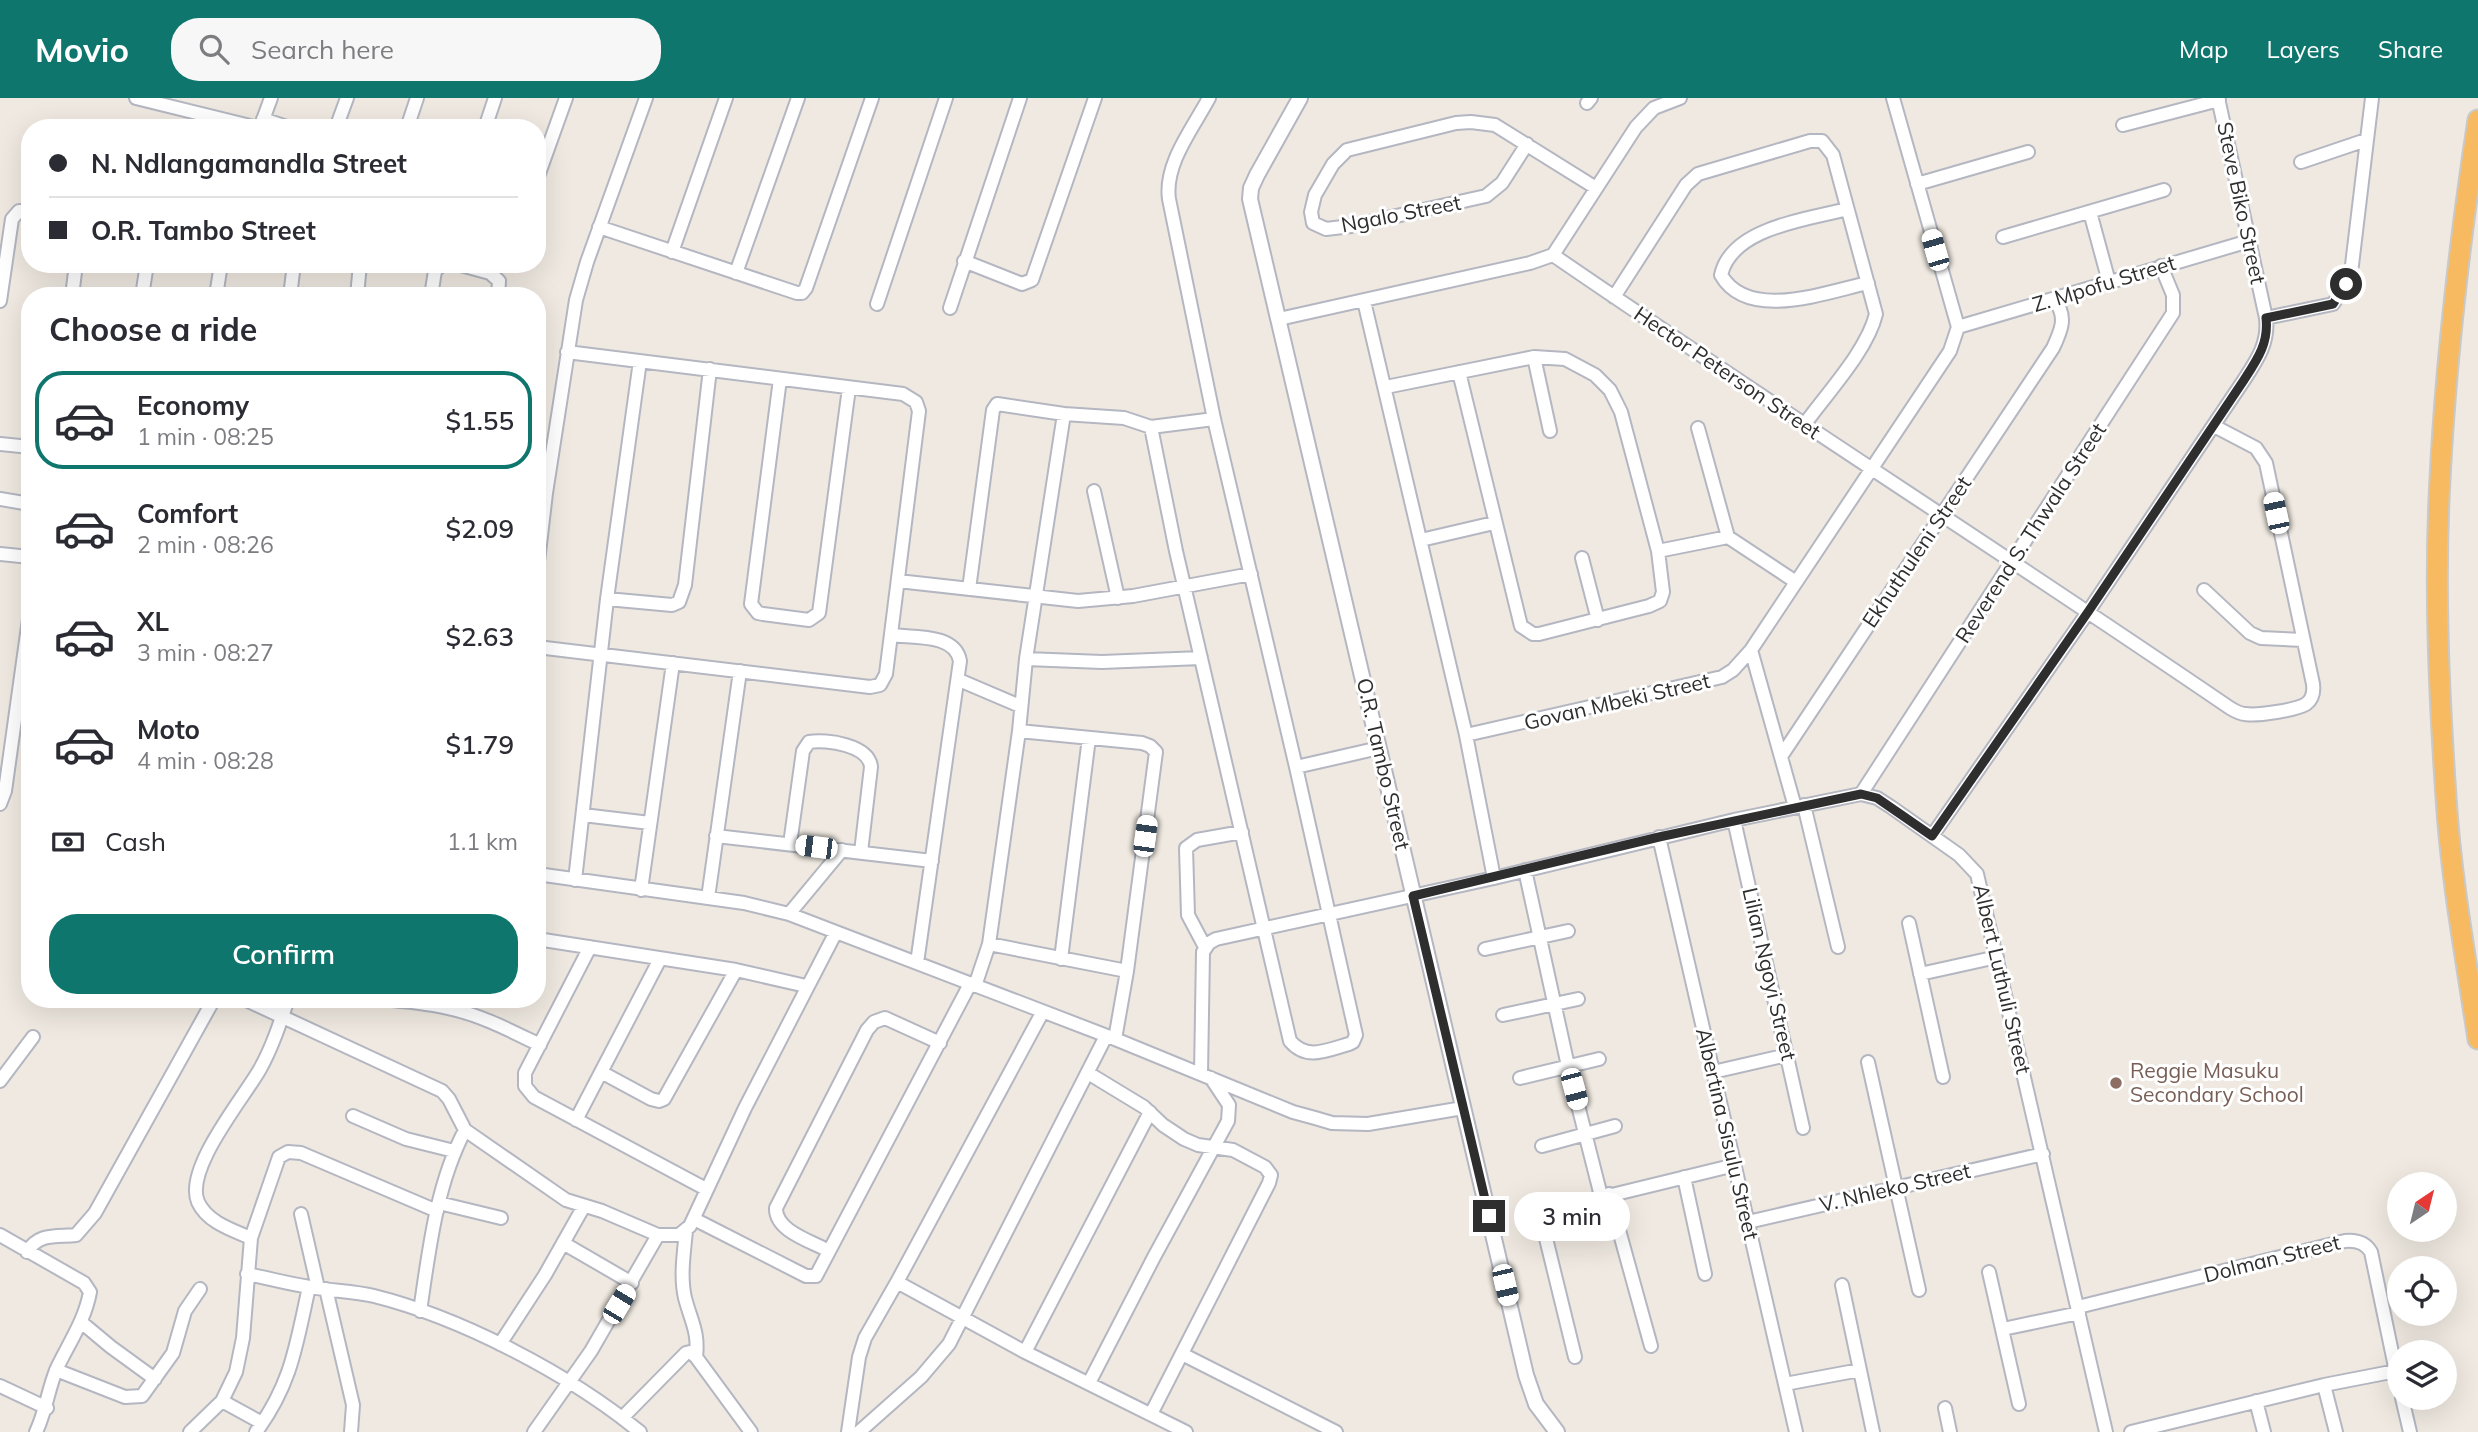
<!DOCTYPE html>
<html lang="en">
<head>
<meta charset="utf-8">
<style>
  :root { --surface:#fff; --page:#f7f7f7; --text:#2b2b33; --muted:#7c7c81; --line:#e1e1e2; --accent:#0f766e }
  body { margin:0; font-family:Mulish,sans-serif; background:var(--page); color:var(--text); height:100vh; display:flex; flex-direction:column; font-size:26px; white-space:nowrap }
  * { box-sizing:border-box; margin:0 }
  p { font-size:23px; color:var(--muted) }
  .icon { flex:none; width:38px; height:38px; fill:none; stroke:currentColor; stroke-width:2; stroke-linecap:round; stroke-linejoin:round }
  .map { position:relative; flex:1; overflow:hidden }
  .sheet { position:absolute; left:21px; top:189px; width:525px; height:721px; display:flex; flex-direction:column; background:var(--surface); border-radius:28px; box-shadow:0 7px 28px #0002 }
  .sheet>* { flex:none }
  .banner { position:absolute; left:21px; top:21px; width:525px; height:154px; border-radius:28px; box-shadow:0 7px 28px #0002; display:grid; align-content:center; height:154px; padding:0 28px; background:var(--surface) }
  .needle { width:46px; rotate:35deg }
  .fabs { position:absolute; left:2387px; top:1074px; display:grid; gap:14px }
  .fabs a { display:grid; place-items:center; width:70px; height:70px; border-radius:50%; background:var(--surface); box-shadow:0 7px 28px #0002; font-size:35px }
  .end { position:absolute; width:32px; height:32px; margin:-16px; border:9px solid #2e2e2e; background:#fff; box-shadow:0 0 0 4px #fff }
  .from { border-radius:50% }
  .bubble { position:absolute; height:49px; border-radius:24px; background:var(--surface); box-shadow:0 7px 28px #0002; font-size:23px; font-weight:600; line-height:49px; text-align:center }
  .car { position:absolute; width:21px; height:42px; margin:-21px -10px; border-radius:9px; box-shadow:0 0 5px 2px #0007; background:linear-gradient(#fff 24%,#345 0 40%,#fff 0 76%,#345 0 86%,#fff 0) }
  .banner b { display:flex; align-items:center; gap:24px; height:66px; font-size:26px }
  .banner b+b { border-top:2px solid var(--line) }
  .banner i { width:18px; height:18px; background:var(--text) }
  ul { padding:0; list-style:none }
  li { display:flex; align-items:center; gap:21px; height:98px; margin:0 14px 10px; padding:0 14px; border:4px solid transparent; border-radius:28px }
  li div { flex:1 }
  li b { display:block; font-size:26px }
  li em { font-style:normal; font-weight:600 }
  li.selected { border-color:var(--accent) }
  li>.icon { width:63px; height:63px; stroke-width:1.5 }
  h2 { padding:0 28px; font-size:32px; line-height:84px }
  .pay { display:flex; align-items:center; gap:18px; height:77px; padding:0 28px; font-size:26px }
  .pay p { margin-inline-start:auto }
  .primary-button { display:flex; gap:14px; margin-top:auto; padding:14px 28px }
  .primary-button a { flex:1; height:80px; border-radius:28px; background:var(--accent); color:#fff; font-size:28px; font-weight:600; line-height:80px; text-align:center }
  header { display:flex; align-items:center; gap:42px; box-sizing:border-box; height:98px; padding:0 35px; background:var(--accent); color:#fff }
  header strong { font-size:33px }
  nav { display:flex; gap:38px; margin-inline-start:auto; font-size:24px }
  .search { width:490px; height:63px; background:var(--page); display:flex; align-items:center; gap:18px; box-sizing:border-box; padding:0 24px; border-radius:28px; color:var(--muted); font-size:26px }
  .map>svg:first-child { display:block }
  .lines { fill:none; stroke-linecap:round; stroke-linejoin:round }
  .minor-casing { stroke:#b4b7c1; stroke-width:16 }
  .tertiary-casing { stroke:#b4b7c1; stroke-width:18 }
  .trunk-casing { stroke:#c9c9c9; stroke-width:23 }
  .minor { stroke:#fff; stroke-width:12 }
  .tertiary { stroke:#fff; stroke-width:14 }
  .trunk { stroke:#f8ba60; stroke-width:19 }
  .route { stroke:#2e2e2e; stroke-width:9 }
  .education-dot { fill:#8d6e63; stroke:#fff; stroke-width:2.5 }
  .labels { text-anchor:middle; stroke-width:6; stroke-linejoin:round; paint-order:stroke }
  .street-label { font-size:21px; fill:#2e2e2e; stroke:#fff }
  .education-label { font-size:21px; fill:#785e54; stroke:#fff; text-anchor:start }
</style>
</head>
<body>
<header>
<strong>Movio</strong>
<div class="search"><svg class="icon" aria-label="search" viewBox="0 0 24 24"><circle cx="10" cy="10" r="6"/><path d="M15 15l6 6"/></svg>Search here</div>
<nav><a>Map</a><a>Layers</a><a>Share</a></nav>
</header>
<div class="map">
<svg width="2478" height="1334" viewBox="0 0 2478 1334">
  <rect width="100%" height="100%" fill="#efe9e1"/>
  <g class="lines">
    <defs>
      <path id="minor" d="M136,0l122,30
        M1587,5l4,-5
        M263,21l27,9
        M2123,27l96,-25
        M260,30l11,-30
        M336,30l11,-30
        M407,30l10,-30
        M485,30l10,-30
        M1527,46l-25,39 -16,13 -135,30 -25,3 -13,-6 -2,-11 4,-17 18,-31 14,-14 109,-27 15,-1 24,3 101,63
        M2301,64l65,-22
        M537,81l29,-81
        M1917,86l111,-32
        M1847,111c-40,11 -115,18 -126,66 27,47 105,17 147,8
        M2090,114l19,70
        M599,129l198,66h5l4,-5 66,-190
        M2003,139l161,-47
        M672,154l54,-154
        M1553,157l83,-128 18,-19 26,-10
        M964,163l58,23 10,-4 63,-182
        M457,166l33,9 9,8 -1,15
        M736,175l62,-175
        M72,198l4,-32
        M142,198l5,-32
        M216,198l5,-32
        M290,198l4,-32
        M357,198l3,-32
        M431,198l4,-25 7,-7
        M1614,199l72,-112 12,-11 112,-33h12l11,14 43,159c-9,37 -49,79 -72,111
        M0,203l12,-82 7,-8h11
        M1364,203l102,434 28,143
        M877,206l69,-206
        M950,210l70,-210
        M2266,220l67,-14 13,-20 6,-19 20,-167
        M1279,221l251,-56 23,-8c224,154 453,300 677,453 5,3 10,6 15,6 13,2 51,-4 61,-10 7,-5 8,-12 7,-20l-47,-221 -10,-15 -42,-22
        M1958,229l291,-86
        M1534,259l16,74
        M780,281l-29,225 7,9 5,1 46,6 10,-7 30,-225
        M1386,289l148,-30 31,2 30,16 15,15 11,22 37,139 5,41 -3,9 -11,5 -110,28h-6l-12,-8 -62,-254
        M1151,329l25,124 114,490c17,20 37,9 59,3l4,-2 3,-7 -60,-268 -82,-348 -45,-220c-5,-35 24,-71 40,-101
        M1698,330l30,109
        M0,346l30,3
        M1094,393l24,107
        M0,401l30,5
        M1421,442l73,-17
        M1658,453l70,-14 68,45
        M0,456l30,3
        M1582,460l16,62
        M537,472l9,-77 30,-193 11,-38 59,-164
        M898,483l180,20 55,-5 118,-22
        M969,491l24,-179 4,-6 67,10 60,4 27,9 63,-8
        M2204,492l46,43 11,5 42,2
        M607,501l65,6 7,-3 6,-17 25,-216
        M891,537c22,3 64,-2 69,26l-43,302
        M537,549l333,40 10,-2 6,-11 33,-263 -3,-9 -13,-8 -336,-42
        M1751,552l44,157
        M1026,561l76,3 99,-4
        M959,582l61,26
        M1019,633l123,12 8,3 6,6 -29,219 -12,68
        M1466,637l256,-58 11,-7 18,-20 199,-299 8,-24 -65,-229
        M1782,657l271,-407c8,-17 15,-32 1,-48
        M1296,669l83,-19
        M1861,696l312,-481v-18l-12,-29
        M0,706l5,-13 25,-179
        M1804,707l34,142
        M583,717l67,8
        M1734,722l69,308
        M716,738l216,25
        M1932,738l156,-224 156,-232c13,-20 25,-37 22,-62l-48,-220
        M1659,739l137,595
        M790,746l13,-93 6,-9c18,-3 60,3 62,25l-10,85
        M1525,772l43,196 33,130
        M537,776l207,29 45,11 326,125 178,73 22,6 17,5 36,1 95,-16
        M575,782l32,-281 33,-238
        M641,792l32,-227
        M708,800l32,-227
        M789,816l53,-64
        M1909,825l34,154
        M537,841l199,31 70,16
        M989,846l138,27
        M590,849l-65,126v13l9,11 172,92
        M1205,849l-17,-32 -2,-67 11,-8 45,-8
        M1485,851l83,-18
        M1061,861l28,-221
        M1920,876l77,-17
        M975,888l14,-42 30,-213 7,-72 38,-245
        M244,901l198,92 7,8 16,31 101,70 36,11 56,24h21l11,-9 55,-118 91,-176
        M385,901c22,3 45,4 67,10 31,7 59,22 88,36
        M1503,917l75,-16
        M1868,964l51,228
        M601,974l50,27 8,2 5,-2 72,-129
        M1713,974l74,-17
        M1088,975l56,34 19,18 21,14 14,6 35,5 32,17 6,8 -2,8 -118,231
        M1201,976l2,-122 6,-9 7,-4 278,-61 240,-58 127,-26 16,4 14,9 68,48 18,19 129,558
        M1520,980l79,-19
        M0,983l33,-44
        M353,1018l53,23 48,12
        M576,1022l84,-161
        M1542,1048l73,-20
        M1684,1079l21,97
        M1609,1096l42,152
        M439,1105l62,15
        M301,1116l17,74
        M694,1121l112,57h10l154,-292
        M1748,1124l295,-68
        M686,1133c-2,21 -6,46 -1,67 6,23 14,34 11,59
        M0,1137l84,48 6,9c-5,28 -21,51 -33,76 -9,21 -11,43 -21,64
        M251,1140c-19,-8 -44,-16 -53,-36 -14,-33 45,-103 62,-133 12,-21 20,-46 28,-70
        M563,1145l69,40
        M829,1153c-18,-10 -54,-20 -53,-43l91,-178 7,-8 11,-4 55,25
        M27,1154c12,-20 30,-15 49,-17l19,-22 119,-214
        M1989,1174l30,132
        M247,1176c21,4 42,10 63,13 22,4 43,4 64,9 88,22 195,78 266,136
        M897,1184l128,70 161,80
        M1842,1187l31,147
        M326,1191l27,116 -2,27
        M2078,1209l267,-66c10,-1 20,1 26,11l28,134
        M420,1213c9,-60 16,-126 45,-181
        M81,1224l30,25 44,32
        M2003,1231l76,-16
        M500,1246l45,-69 39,-69
        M1025,1254l125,-240
        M1182,1256l154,78
        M1575,1259l-34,-139 1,-6 193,-47
        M56,1272l69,27 17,-1 31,-43 12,-42 15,-22
        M1089,1285l65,-126 74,-136 1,-16 -18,-27
        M1785,1286l75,-14
        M2324,1287l12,47
        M0,1288l47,22
        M2402,1300l8,34
        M222,1303l40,22
        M2256,1303l8,31
        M1945,1310l5,24
        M622,1320l64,-65 4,-1 6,5 55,75
        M190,1334l32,-31 14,-29 7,-34 8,-100 28,-81 9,-5 13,1 136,58
        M256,1334c36,-49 40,-87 53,-145
        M534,1334l57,-81 67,-116
        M848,1334l11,-75 6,-19 32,-56 145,-269
        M859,1334l62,-55 28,-33 157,-308
        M2131,1334l193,-47 72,-14"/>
      <path id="tertiary" d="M1300,0l-43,77 -6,13 -1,11 276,1176 10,29 21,28"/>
      <path id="trunk" d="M2478,22c-18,119 -32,239 -38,359 -6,106 -1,213 6,318 5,82 20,162 32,242"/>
    </defs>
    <use href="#minor" class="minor-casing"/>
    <use href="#tertiary" class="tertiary-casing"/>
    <use href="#trunk" class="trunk-casing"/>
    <use href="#minor" class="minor"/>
    <use href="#tertiary" class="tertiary"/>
    <use href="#trunk" class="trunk"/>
  </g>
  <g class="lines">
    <path class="route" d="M1489,1118l-76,-320 246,-59 202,-43 16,4 55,38 156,-224 156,-232c13,-20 25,-37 22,-62l67,-14 13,-20"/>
  </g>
  <circle class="education-dot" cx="2116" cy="985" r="7"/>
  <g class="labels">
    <g class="street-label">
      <text transform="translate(2241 105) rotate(78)" y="7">Steve Biko Street</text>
      <text transform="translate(1401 116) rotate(-11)" y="7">Ngalo Street</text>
      <text transform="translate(2104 186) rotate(-17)" y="7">Z. Mpofu Street</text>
      <text transform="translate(1727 275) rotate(34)" y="7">Hector Peterson Street</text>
      <text transform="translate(2031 435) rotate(-57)" y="7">Reverend S. Thwala Street</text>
      <text transform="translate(1917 454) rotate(-56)" y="7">Ekhuthuleni Street</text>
      <text transform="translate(1617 604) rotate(-13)" y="7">Govan Mbeki Street</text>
      <text transform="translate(1383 666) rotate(77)" y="7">O.R. Tambo Street</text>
      <text transform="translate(1769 876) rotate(77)" y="7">Lilian Ngoyi Street</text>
      <text transform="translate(2002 881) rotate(77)" y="7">Albert Luthuli Street</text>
      <text transform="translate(1727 1036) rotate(77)" y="7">Albertina Sisulu Street</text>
      <text transform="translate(1895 1090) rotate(-13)" y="7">V. Nhleko Street</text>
      <text transform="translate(2272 1161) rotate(-14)" y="7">Dolman Street</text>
    </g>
    <g class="education-label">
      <text x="2130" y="980">Reggie Masuku<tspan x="2130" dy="24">Secondary School</tspan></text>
    </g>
  </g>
</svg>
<div class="fabs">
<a><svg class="needle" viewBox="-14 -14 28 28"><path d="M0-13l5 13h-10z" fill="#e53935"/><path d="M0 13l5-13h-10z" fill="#7c7c81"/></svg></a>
<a><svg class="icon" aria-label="locate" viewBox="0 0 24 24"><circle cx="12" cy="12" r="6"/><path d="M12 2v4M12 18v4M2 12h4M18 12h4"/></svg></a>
<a><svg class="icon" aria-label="layers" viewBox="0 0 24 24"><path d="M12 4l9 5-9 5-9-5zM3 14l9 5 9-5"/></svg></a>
</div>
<i class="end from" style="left:2346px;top:186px"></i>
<i class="end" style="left:1489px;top:1118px"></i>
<div class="bubble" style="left:1514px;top:1094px;width:116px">3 min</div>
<i class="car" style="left:1935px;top:152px;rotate:344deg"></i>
<i class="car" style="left:2276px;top:415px;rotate:348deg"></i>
<i class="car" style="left:1145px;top:738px;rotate:8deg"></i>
<i class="car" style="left:816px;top:749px;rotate:277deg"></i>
<i class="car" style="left:1574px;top:991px;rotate:165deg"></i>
<i class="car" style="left:1505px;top:1187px;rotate:167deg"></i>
<i class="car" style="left:619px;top:1206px;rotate:31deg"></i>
<div class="banner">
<b><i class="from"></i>N. Ndlangamandla Street</b>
<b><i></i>O.R. Tambo Street</b>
</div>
<section class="sheet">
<h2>Choose a ride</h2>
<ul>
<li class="selected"><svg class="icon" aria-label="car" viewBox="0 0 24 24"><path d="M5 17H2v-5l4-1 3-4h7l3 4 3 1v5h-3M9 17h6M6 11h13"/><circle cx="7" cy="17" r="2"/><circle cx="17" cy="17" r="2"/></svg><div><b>Economy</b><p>1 min · 08:25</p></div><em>$1.55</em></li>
<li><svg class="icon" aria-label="car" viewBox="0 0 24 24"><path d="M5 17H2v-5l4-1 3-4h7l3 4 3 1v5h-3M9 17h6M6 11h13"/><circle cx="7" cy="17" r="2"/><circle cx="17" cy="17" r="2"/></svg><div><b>Comfort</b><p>2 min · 08:26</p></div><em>$2.09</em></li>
<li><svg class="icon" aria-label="car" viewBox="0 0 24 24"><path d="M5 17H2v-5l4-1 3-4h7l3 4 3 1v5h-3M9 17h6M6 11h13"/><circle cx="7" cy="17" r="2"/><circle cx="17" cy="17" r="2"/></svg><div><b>XL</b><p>3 min · 08:27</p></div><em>$2.63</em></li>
<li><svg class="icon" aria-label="car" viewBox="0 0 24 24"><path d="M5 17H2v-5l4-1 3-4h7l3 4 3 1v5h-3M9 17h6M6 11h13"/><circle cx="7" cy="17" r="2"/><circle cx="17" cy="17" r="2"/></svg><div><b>Moto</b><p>4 min · 08:28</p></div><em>$1.79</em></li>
</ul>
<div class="pay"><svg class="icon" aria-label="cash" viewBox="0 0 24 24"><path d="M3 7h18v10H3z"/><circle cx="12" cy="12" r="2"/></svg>Cash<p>1.1 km</p></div>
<div class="primary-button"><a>Confirm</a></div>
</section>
</div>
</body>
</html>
